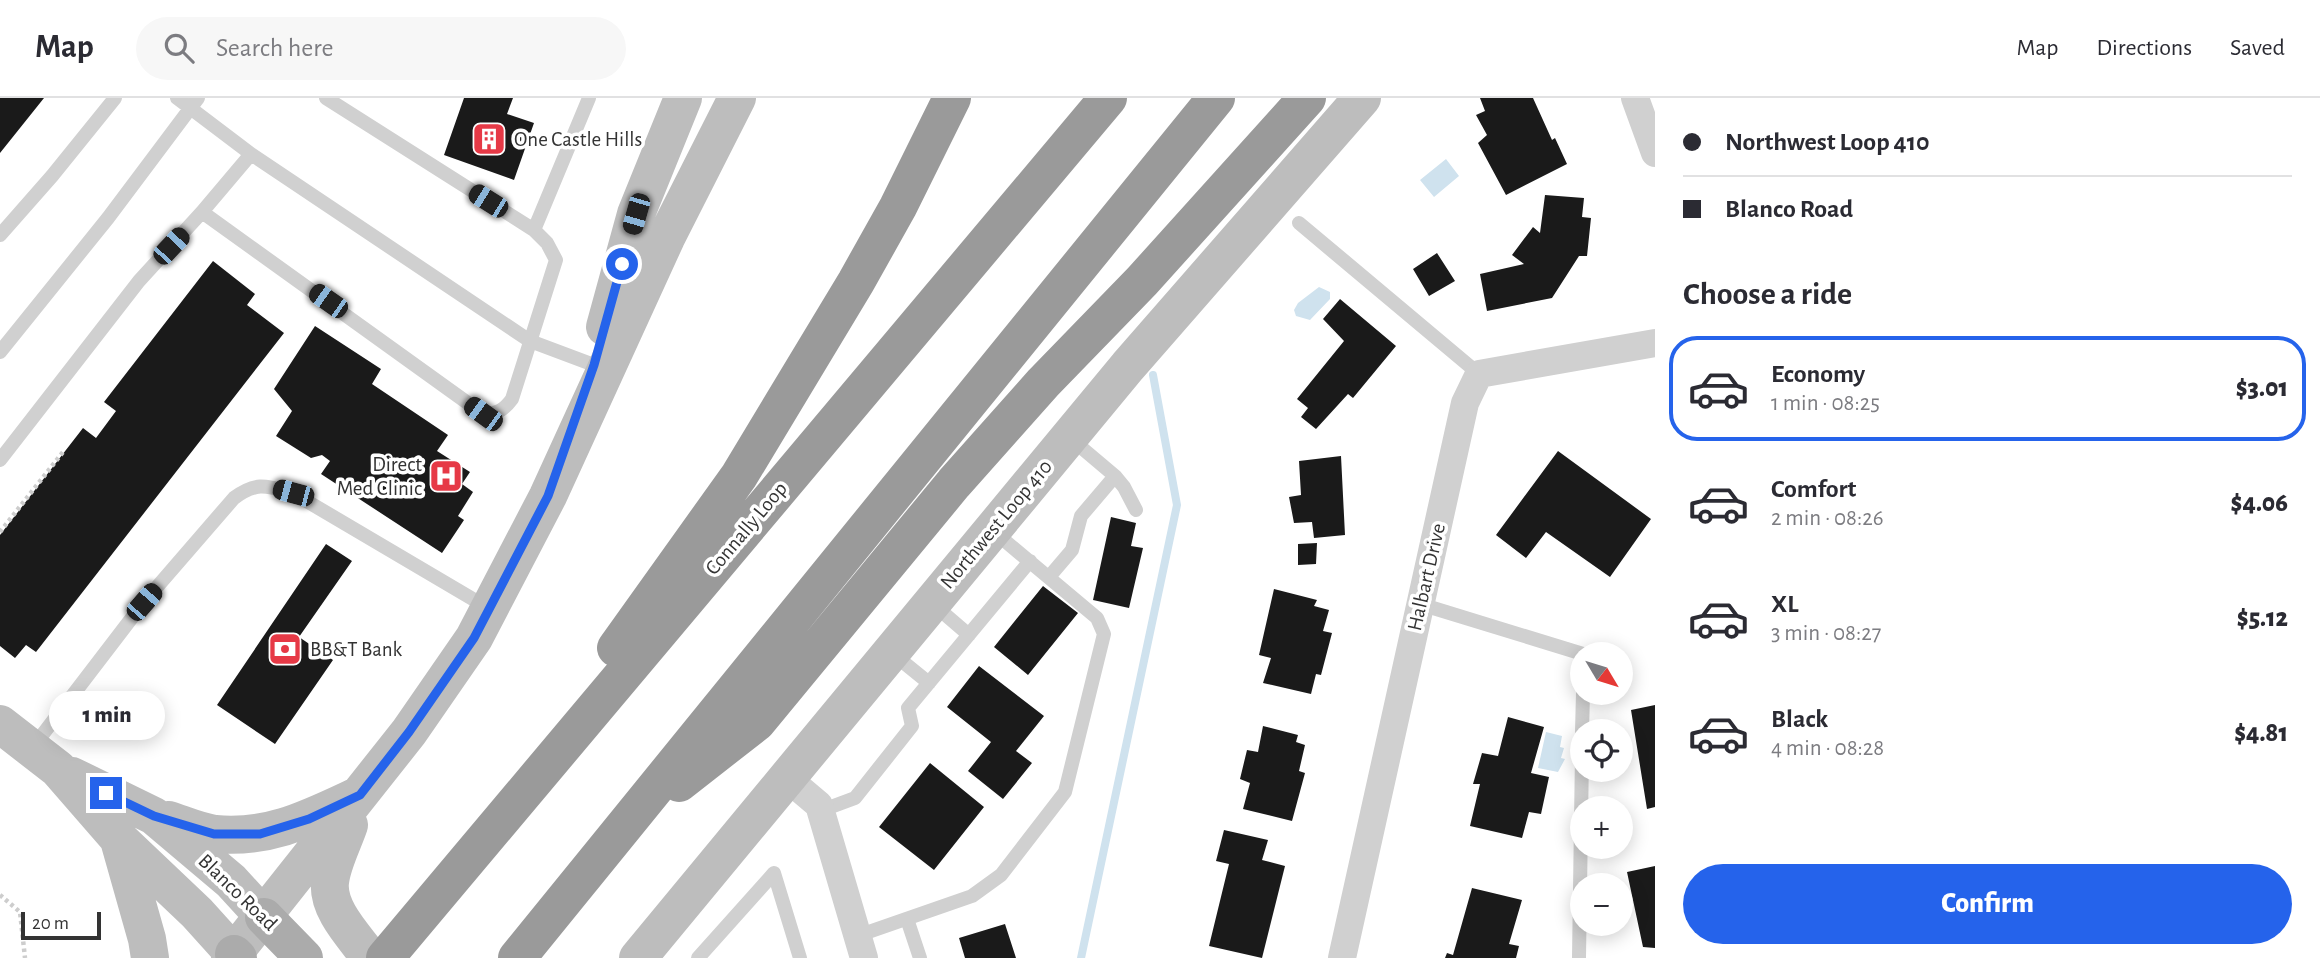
<!DOCTYPE html>
<html lang="en">
<head>
<meta charset="utf-8">
<style>
  :root { --surface:#fff; --page:#f7f7f7; --text:#2b2b33; --muted:#7c7c81; --line:#e1e1e2; --accent:#2563eb }
  body { margin:0; font-family:"Alegreya Sans",sans-serif; background:var(--page); color:var(--text); height:100vh; display:flex; flex-direction:column; font-size:26px; white-space:nowrap }
  * { box-sizing:border-box; margin:0 }
  p { font-size:23px; color:var(--muted) }
  .icon { flex:none; width:38px; height:38px; fill:none; stroke:currentColor; stroke-width:2; stroke-linecap:round; stroke-linejoin:round }
  .map { position:relative; flex:1; overflow:hidden }
  .panel { display:flex; flex-direction:column; background:var(--surface); width:665px }
  .panel>* { flex:none }
  .top-card { display:grid; align-content:center; height:154px; padding:0 28px; background:var(--surface) }
  .needle { width:46px; rotate:128deg }
  .tools { position:absolute; left:1570px; top:544px; display:grid; gap:14px }
  .tools a { display:grid; place-items:center; width:63px; height:63px; border-radius:50%; background:var(--surface); box-shadow:0 4px 18px #0003; font-size:35px }
  .scale { position:absolute; left:21px; bottom:18px; width:80px; box-sizing:border-box; padding-left:7px; border:4px solid #333; border-top:0; font-size:19px; line-height:24px; white-space:nowrap; color:#333; -webkit-text-stroke:5px #fff; paint-order:stroke }
  .end { position:absolute; width:32px; height:32px; margin:-16px; border:9px solid #2563eb; background:#fff; box-shadow:0 0 0 4px #fff }
  .from { border-radius:50% }
  .bubble { position:absolute; height:49px; border-radius:24px; background:var(--surface); box-shadow:0 4px 18px #0003; font-size:23px; font-weight:800; line-height:49px; text-align:center }
  .car { position:absolute; width:21px; height:42px; margin:-21px -10px; border-radius:9px; box-shadow:0 0 5px 2px #0007; background:linear-gradient(#222 24%,#8ab4d8 0 40%,#222 0 76%,#8ab4d8 0 86%,#222 0) }
  .top-card b { display:flex; align-items:center; gap:24px; height:66px; font-size:26px }
  .top-card b+b { border-top:2px solid var(--line) }
  .top-card i { width:18px; height:18px; background:var(--text) }
  ul { padding:0; list-style:none }
  li { display:flex; align-items:center; gap:21px; height:105px; margin:0 14px 10px; padding:0 14px; border:4px solid transparent; border-radius:28px }
  li div { flex:1 }
  li b { display:block; font-size:26px }
  li em { font-style:normal; font-weight:800 }
  li.on { border-color:var(--accent) }
  li>.icon { width:63px; height:63px; stroke-width:1.5 }
  h2 { padding:0 28px; font-size:32px; line-height:84px }
  .button { display:flex; gap:14px; margin-top:auto; padding:14px 28px }
  .button a { flex:1; height:80px; border-radius:42px; background:var(--accent); color:#fff; font-size:28px; font-weight:800; line-height:80px; text-align:center }
  header { display:flex; align-items:center; gap:42px; box-sizing:border-box; height:98px; padding:0 35px; background:var(--surface); border-bottom:2px solid var(--line) }
  header strong { font-size:33px }
  nav { display:flex; gap:38px; margin-inline-start:auto; font-size:24px }
  .search { width:490px; height:63px; background:var(--page); display:flex; align-items:center; gap:18px; box-sizing:border-box; padding:0 24px; border-radius:38px; color:var(--muted); font-size:26px }
  main { display:flex; flex:1; min-height:0 }
  .map>svg:first-child { display:block }
  .water { fill:#cfe2ee }
  .lines { fill:none; stroke-linecap:round; stroke-linejoin:round }
  .stream { stroke:#cfe2ee; stroke-width:8 }
  .building { fill:#1a1a1a }
  .path { stroke:#cdcdcd; stroke-width:4.5; stroke-dasharray:3.5 3.5; stroke-linecap:butt }
  .service { stroke:#d0d0d0; stroke-width:14 }
  .minor { stroke:#d0d0d0; stroke-width:28 }
  .secondary { stroke:#bdbdbd; stroke-width:38 }
  .primary { stroke:#ababab; stroke-width:38 }
  .motorway { stroke:#9a9a9a; stroke-width:38 }
  .route { stroke:#2563eb; stroke-width:9 }
  .labels { text-anchor:middle; stroke-width:7; stroke-linejoin:round; paint-order:stroke }
  .poi-label { font-size:21px; fill:#333; stroke:#fff; text-anchor:start }
  .street-label { font-size:21px; fill:#333; stroke:#fff }
</style>
</head>
<body>
<header>
<strong>Map</strong>
<div class="search"><svg class="icon" aria-label="search" viewBox="0 0 24 24"><circle cx="10" cy="10" r="6"/><path d="M15 15l6 6"/></svg>Search here</div>
<nav><a>Map</a><a>Directions</a><a>Saved</a></nav>
</header>
<main>
<div class="map">
<svg width="1655" height="860" viewBox="0 0 1655 860">
  <rect width="100%" height="100%" fill="#fff"/>
  <path class="water" d="M1446,61l13,17 -25,21 -14,-17z
    M1319,189l11,5v7l-20,21 -14,-4 -2,-6 4,-7z
    M1546,634l16,4 -2,11 4,1 -3,10 4,1 -7,13 -20,-4z"/>
  <g class="lines">
    <path class="stream" d="M1081,860l96,-453 -24,-130"/>
  </g>
  <path class="building" d="M0,0h44l-44,55z
    M464,0h49l-6,16 27,9 -20,57 -70,-25z
    M1480,0h53l19,42 3,-2 12,26 -61,31 -28,-52 9,-8 -11,-20 9,-4z
    M1545,97l39,3 -2,19 9,1 -4,38h-8l-27,42 -65,13 -7,-37 44,-10 -12,-9 21,-28 7,6z
    M1437,155l18,28 -26,15 -16,-27z
    M213,163l42,33 -8,11 37,28 -248,319 -10,-7 -11,13 -15,-12v-111l83,-107 13,10 20,-27 -12,-9z
    M1340,201l56,47 -43,52 -5,-4 -32,35 -15,-12 7,-9 -11,-9 47,-58 -21,-22z
    M315,228l66,43 -9,15 76,51 -11,16 33,21 -8,12 11,8 -15,24 6,4 -22,33 -121,-79 9,-13 -8,-6 -11,3 -35,-22 16,-25 -18,-22z
    M1558,353l93,68 -41,58 -64,-45 -20,26 -30,-23z
    M1341,358l4,79 -31,3 -2,-16 -18,1 -5,-26 12,-2 -2,-34z
    M1111,419l25,6 -5,23 12,2 -14,60 -36,-8z
    M1317,445l-1,21 -18,1v-21z
    M326,446l26,17 -53,76 34,23 -58,84 -58,-39z
    M1043,488l35,27 -50,62 -34,-28z
    M1274,491l43,11 -3,6 15,4 -6,21 9,2 -11,42 -5,-1 -5,20 -48,-11 8,-25 -12,-3z
    M979,568l65,50 -28,35 16,12 -29,36 -35,-28 23,-29 -44,-35z
    M1655,607v102l-8,2 -16,-99z
    M1508,619l36,10 -13,46 18,4 -8,37 -12,-2 -7,26 -52,-12 10,-42h-7l9,-31 16,3z
    M1263,628l35,9 -2,7 9,3 -6,26 6,2 -13,48 -49,-12 7,-26 -10,-4 7,-29 11,2z
    M930,665l54,44 -50,63 -55,-43z
    M1224,732l44,10 -6,20 23,6 -23,92 -53,-12 20,-82 -13,-3z
    M1655,768v82l-12,-1 -16,-75z
    M1472,790l50,12 -13,44 10,2 -3,12h-71l2,-5 6,2z
    M1005,826l11,34h-51l-6,-20z"/>
  <g class="lines">
    <path class="path" d="M0,434l63,-80
      M0,797l20,17 5,46"/>
    <path class="service" d="M177,0l74,56 -49,58
      M326,0l208,132
      M251,56l279,187 64,24
      M1299,125l180,151
      M0,137l52,-59 63,-78
      M0,254l108,-134 90,-120
      M1070,340l45,38 9,11 12,23
      M0,362l139,-179 63,-69 281,202c14,0 21,-4 29,-15l44,-139 -9,-17 -13,-13 55,-132
      M1049,479l23,-27 9,-34 34,-40
      M933,506l36,31
      M1420,506l163,50
      M892,555l37,30
      M1582,634l1,-39
      M33,649l111,-145 90,-104c23,-17 33,-12 59,-5l195,115
      M820,713l35,-13 57,-72 -4,-18 122,-147
      M907,821l13,39
      M857,838l115,-40 29,-21 64,-83 39,-158 -7,-16 -105,-88
      M698,860l76,-85 26,85
      M1579,860l3,-204"/>
    <path class="minor" d="M1635,0l20,55
      M787,680l32,27 45,153
      M1342,860l123,-555 14,-29 176,-31"/>
    <path class="secondary" d="M605,229l31,-113 47,-116
      M0,626l58,45 60,69 79,75 37,41
      M72,678l82,40 77,65 33,36
      M169,722c15,5 31,12 46,14 54,5 93,-15 140,-37
      M349,727c-6,18 -17,38 -19,57 -3,28 25,55 40,76
      M119,742l28,99 3,19
      M230,860l179,-226 65,-94 74,-142 118,-258 71,-140
      M638,860l490,-592 234,-268"/>
    <path class="primary" d="M264,819l40,41
      M234,856l4,4"/>
    <path class="motorway" d="M616,550l123,-172 117,-194 42,-75 54,-109
      M679,685l78,-61 197,-239 89,-100 99,-102 165,-183
      M385,860l723,-860
      M517,860l699,-860"/>
  </g>
  <g class="lines">
    <path class="route" d="M106,695l48,23 60,18h46l49,-15 51,-24 49,-63 65,-94 74,-142 46,-131 28,-101"/>
  </g>
  <defs>
    <symbol id="building-square" viewBox="-11 -11 22 22"><rect x="-9" y="-9" width="18" height="18" rx="4" fill="#e63946" stroke="#fff"/><path d="M-4-6H4V6H1V3H-1V6H-4ZM-2.5-4.3h1.7v1.8h-1.7ZM.8-4.3h1.7v1.8H.8ZM-2.5-1h1.7V.8h-1.7ZM.8-1h1.7V.8H.8Z" fill="#fff"/></symbol>
    <symbol id="hospital-square" viewBox="-11 -11 22 22"><rect x="-9" y="-9" width="18" height="18" rx="4" fill="#e63946" stroke="#fff"/><path d="M-5-5h3v3.5h4V-5h3V5h-3V1.5h-4V5h-3Z" fill="#fff"/></symbol>
    <symbol id="bank-square" viewBox="-11 -11 22 22"><rect x="-9" y="-9" width="18" height="18" rx="4" fill="#e63946" stroke="#fff"/><path d="M-6-4H6V4H-6ZM0-2.3a2.3 2.3 0 1 0 0 4.6a2.3 2.3 0 1 0 0-4.6Z" fill="#fff"/></symbol>
  </defs>
  <g fill-rule="evenodd">
    <use href="#building-square" x="470" y="22" width="38" height="38"/>
    <use href="#hospital-square" x="427" y="359" width="38" height="38"/>
    <use href="#bank-square" x="266" y="532" width="38" height="38"/>
  </g>
  <g class="labels">
    <g class="poi-label">
      <text x="514" y="48">One Castle Hills</text>
      <text x="422" y="373" text-anchor="end">Direct<tspan x="422" dy="24">Med Clinic</tspan></text>
      <text x="310" y="558">BB&amp;T Bank</text>
    </g>
    <g class="street-label">
      <text transform="translate(996 426) rotate(-50)" y="7">Northwest Loop 410</text>
      <text transform="translate(746 430) rotate(-50)" y="7">Connally Loop</text>
      <text transform="translate(1426 479) rotate(-77)" y="7">Halbart Drive</text>
      <text transform="translate(238 794) rotate(44)" y="7">Blanco Road</text>
    </g>
  </g>
</svg>
<div class="tools">
<a><svg class="needle" viewBox="-14 -14 28 28"><path d="M0-13l5 13h-10z" fill="#e53935"/><path d="M0 13l5-13h-10z" fill="#7c7c81"/></svg></a>
<a><svg class="icon" aria-label="locate" viewBox="0 0 24 24"><circle cx="12" cy="12" r="6"/><path d="M12 2v4M12 18v4M2 12h4M18 12h4"/></svg></a>
<a>+</a>
<a>−</a>
</div>
<div class="scale">20 m</div>
<i class="end from" style="left:622px;top:166px"></i>
<i class="end" style="left:106px;top:695px"></i>
<div class="bubble" style="left:49px;top:593px;width:116px">1 min</div>
<i class="car" style="left:488px;top:103px;rotate:302deg"></i>
<i class="car" style="left:636px;top:116px;rotate:196deg"></i>
<i class="car" style="left:171px;top:148px;rotate:43deg"></i>
<i class="car" style="left:328px;top:203px;rotate:305deg"></i>
<i class="car" style="left:483px;top:316px;rotate:306deg"></i>
<i class="car" style="left:293px;top:395px;rotate:285deg"></i>
<i class="car" style="left:144px;top:504px;rotate:41deg"></i>
</div>
<section class="panel">
<div class="top-card">
<b><i class="from"></i>Northwest Loop 410</b>
<b><i></i>Blanco Road</b>
</div>
<h2>Choose a ride</h2>
<ul>
<li class="on"><svg class="icon" aria-label="car" viewBox="0 0 24 24"><path d="M5 17H2v-5l4-1 3-4h7l3 4 3 1v5h-3M9 17h6M6 11h13"/><circle cx="7" cy="17" r="2"/><circle cx="17" cy="17" r="2"/></svg><div><b>Economy</b><p>1 min · 08:25</p></div><em>$3.01</em></li>
<li><svg class="icon" aria-label="car" viewBox="0 0 24 24"><path d="M5 17H2v-5l4-1 3-4h7l3 4 3 1v5h-3M9 17h6M6 11h13"/><circle cx="7" cy="17" r="2"/><circle cx="17" cy="17" r="2"/></svg><div><b>Comfort</b><p>2 min · 08:26</p></div><em>$4.06</em></li>
<li><svg class="icon" aria-label="car" viewBox="0 0 24 24"><path d="M5 17H2v-5l4-1 3-4h7l3 4 3 1v5h-3M9 17h6M6 11h13"/><circle cx="7" cy="17" r="2"/><circle cx="17" cy="17" r="2"/></svg><div><b>XL</b><p>3 min · 08:27</p></div><em>$5.12</em></li>
<li><svg class="icon" aria-label="car" viewBox="0 0 24 24"><path d="M5 17H2v-5l4-1 3-4h7l3 4 3 1v5h-3M9 17h6M6 11h13"/><circle cx="7" cy="17" r="2"/><circle cx="17" cy="17" r="2"/></svg><div><b>Black</b><p>4 min · 08:28</p></div><em>$4.81</em></li>
</ul>
<div class="button"><a>Confirm</a></div>
</section>
</main>
</body>
</html>
